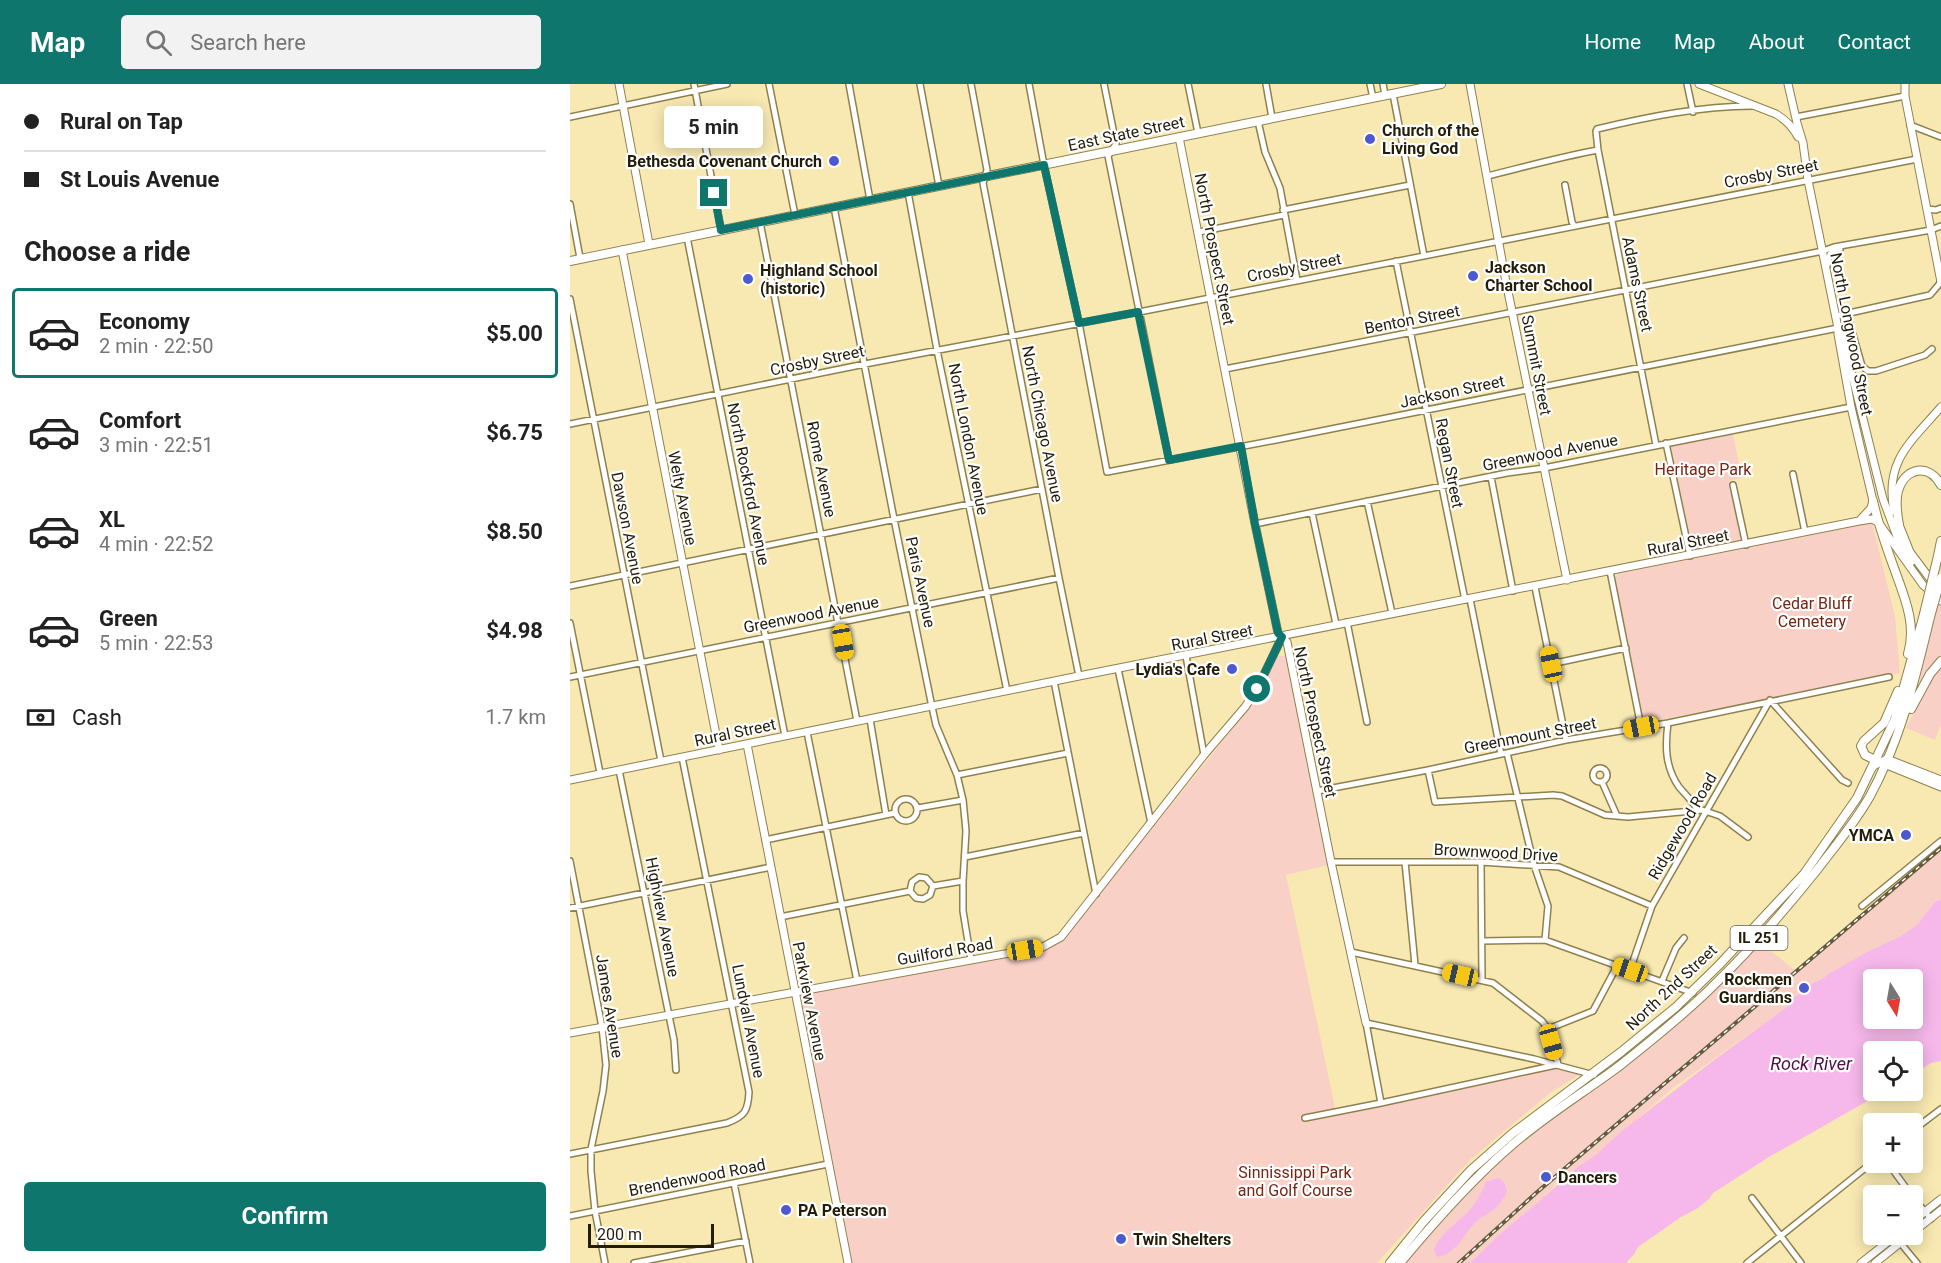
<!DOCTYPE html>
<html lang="en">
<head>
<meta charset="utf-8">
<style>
  :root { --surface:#fff; --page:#f2f2f2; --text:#222; --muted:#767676; --line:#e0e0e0; --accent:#0f766e }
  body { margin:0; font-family:Roboto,sans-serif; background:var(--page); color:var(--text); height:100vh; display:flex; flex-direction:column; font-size:22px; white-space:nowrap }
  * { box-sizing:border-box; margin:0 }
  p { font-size:20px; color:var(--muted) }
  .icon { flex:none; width:33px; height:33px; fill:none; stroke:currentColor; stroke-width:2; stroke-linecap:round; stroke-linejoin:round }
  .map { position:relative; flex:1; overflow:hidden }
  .side { display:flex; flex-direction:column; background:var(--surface); width:570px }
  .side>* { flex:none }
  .banner { display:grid; align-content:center; height:132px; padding:0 24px; background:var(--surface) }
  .needle { width:39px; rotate:169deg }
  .tools { position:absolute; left:1293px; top:885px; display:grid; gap:12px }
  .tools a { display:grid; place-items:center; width:60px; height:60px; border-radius:6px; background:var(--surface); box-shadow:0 3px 15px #0003; font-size:30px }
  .scale { position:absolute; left:18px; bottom:15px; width:126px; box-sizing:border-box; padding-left:6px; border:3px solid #231d08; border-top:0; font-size:16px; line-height:21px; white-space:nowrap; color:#231d08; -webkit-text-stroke:4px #fff; paint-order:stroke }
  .end { position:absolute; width:27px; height:27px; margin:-14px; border:8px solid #0f766e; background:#fff; box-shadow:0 0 0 3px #fff }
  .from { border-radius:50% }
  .bubble { position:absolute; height:42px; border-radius:6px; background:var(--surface); box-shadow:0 3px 15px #0003; font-size:20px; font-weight:700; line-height:42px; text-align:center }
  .car { position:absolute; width:18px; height:36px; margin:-18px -9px; border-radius:8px; box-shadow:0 0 4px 2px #0007; background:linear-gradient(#f5c518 24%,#345 0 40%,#f5c518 0 76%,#345 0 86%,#f5c518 0) }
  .banner b { display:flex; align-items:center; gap:21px; height:57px; font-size:22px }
  .banner b+b { border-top:2px solid var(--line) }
  .banner i { width:15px; height:15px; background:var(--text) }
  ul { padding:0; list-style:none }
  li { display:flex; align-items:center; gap:18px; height:90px; margin:0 12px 9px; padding:0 12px; border:3px solid transparent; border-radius:6px }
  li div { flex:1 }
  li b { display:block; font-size:22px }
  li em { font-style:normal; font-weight:700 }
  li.selected { border-color:var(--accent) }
  li>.icon { width:54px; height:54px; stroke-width:1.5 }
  h2 { padding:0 24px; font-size:27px; line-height:72px }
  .pay { display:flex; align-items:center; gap:15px; height:66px; padding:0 24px; font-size:22px }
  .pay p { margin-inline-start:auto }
  .primary-button { display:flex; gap:12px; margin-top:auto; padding:12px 24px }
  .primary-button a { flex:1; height:69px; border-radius:6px; background:var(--accent); color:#fff; font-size:24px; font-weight:700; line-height:69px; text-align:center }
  header { display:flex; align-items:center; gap:36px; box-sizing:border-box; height:84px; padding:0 30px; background:var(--accent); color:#fff }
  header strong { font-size:28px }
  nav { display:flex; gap:33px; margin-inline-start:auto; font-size:21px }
  .search { width:420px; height:54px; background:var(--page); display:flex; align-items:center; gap:15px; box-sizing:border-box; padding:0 21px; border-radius:6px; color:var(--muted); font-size:22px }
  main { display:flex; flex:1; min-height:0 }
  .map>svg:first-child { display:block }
  .green { fill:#f8d0c6 }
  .water { fill:#f6b8ea; fill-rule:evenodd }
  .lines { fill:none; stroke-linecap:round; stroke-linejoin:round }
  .street-casing { stroke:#8f814e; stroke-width:8 }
  .secondary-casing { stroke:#8f814e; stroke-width:9 }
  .primary-casing { stroke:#8f814e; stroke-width:10 }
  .street { stroke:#fff; stroke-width:5 }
  .secondary { stroke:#fff; stroke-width:7 }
  .primary { stroke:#fff; stroke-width:8 }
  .rail-casing { stroke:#645b3c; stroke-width:4 }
  .rail { stroke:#fff; stroke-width:1.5; stroke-dasharray:4.5; stroke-linecap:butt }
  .primary-bridge-casing { stroke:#8f814e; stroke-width:10; stroke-linecap:butt }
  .primary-bridge { stroke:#fff; stroke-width:8 }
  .route { stroke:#0f766e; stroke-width:8 }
  .poi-dot { fill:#4c59cf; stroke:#fff; stroke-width:2 }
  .labels { text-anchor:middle; stroke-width:4.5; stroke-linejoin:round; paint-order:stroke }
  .shield { fill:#fff; stroke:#656152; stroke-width:1.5 }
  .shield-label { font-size:15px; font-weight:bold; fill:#231d08 }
  .poi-label { font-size:16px; font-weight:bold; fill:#231d08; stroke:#fff; text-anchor:start }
  .street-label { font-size:16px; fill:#231d08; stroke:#fff }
  .park-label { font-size:16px; fill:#772412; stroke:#fff }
  .water-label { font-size:18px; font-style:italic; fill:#4f0d47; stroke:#fff }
</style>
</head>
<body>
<header>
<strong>Map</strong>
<div class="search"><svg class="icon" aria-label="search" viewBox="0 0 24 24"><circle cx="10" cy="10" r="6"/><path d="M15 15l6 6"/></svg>Search here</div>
<nav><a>Home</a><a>Map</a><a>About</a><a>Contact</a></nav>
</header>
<main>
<section class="side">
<div class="banner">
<b><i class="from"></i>Rural on Tap</b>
<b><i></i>St Louis Avenue</b>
</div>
<h2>Choose a ride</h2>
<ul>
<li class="selected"><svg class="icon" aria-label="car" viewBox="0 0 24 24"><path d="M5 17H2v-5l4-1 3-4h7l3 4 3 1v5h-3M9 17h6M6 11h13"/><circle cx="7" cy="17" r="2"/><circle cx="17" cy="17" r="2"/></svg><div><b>Economy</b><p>2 min · 22:50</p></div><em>$5.00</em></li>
<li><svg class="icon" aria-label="car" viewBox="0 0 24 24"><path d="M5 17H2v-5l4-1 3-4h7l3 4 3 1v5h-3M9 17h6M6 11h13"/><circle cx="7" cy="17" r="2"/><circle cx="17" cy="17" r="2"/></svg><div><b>Comfort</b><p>3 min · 22:51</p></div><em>$6.75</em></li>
<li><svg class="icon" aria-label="car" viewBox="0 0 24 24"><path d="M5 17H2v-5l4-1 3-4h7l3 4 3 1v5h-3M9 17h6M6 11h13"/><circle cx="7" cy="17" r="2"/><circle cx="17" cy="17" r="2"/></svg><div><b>XL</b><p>4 min · 22:52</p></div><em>$8.50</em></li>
<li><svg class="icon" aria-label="car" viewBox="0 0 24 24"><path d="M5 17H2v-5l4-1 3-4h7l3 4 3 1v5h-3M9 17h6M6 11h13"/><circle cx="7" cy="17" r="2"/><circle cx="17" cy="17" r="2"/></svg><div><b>Green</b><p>5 min · 22:53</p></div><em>$4.98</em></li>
</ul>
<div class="pay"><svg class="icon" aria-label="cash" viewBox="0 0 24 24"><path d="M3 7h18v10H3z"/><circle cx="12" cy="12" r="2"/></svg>Cash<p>1.7 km</p></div>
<div class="primary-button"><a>Confirm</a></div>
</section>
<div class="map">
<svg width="1371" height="1179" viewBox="0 0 1371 1179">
  <rect width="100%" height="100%" fill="#f8e9b2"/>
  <path class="green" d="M1163,350l9,44 -13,3 13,60 -49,10 -22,-104z
    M1302,437l23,96 5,56 -252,49 -5,-4 -27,-136v-6l2,-4z
    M1369,519l2,1v55l-23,28 16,-70z
    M708,572h9l42,209 -43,10 50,237 222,-48 24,9 -32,20 -80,67 -93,103h-528l-53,-268 250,-46 14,-6 191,-237 11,-17 14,-32z
    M1371,581v60l-6,15 -29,-12 20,-43z
    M1371,764v51l-7,5 -16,20 -17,12 -34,16 -39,22 -4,5 -7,2 -10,7 -5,6 -11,4 -4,9 -114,81 -76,66 -21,14 -22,18 -16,18 -35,27 -33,32h-64c27,-33 54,-66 86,-95 72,-65 156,-116 228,-182 14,-13 27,-29 40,-44l37,30z"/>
  <path class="water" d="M1371,815v162l-10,2 -17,11 -1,-1 -1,-21h-38v38l11,1 -116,66 -56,36 -4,6 -11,9 -17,9 -43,30 -3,6 -9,10h-156l33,-32 30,-24 43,-39 21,-14 25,-23 92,-71 73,-53 4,-9c13,-4 11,-7 21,-14 6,-4 11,-4 16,-10l39,-22 34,-16 17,-12 16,-21zM1304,896h38v38h-38z
    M928,1094l6,4 3,10c-5,9 -9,15 -18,21 -4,3 -9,4 -12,8 -13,12 -19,31 -38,36l-3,-2 -2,-6c7,-16 19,-23 32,-35 8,-8 16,-22 20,-32z"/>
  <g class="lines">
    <defs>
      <path id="street" d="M124,0l27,146
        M199,0l26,131
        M279,0l21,116
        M350,0l19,102
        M401,0l16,86 -4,13 76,395 20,98
        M459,0l15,81 35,158 28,149 174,-33 557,-111
        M534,0l12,60 -8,12 61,304
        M618,0l10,49
        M696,0l6,34
        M800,0l3,14
        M813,0l2,11
        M1117,0l6,28
        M823,10l31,162
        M0,33l157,-33
        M1226,33l109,-21
        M688,37l7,31 15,36 17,92
        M1340,41l31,12
        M917,92c37,-9 73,-19 111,-26
        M995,101l7,37 2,4
        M338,108l29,158 70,341
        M0,120l10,54
        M264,123l60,312 38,188 4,18 21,50 6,25 3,31 -3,50v30l8,49
        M1357,125l9,1 5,-2
        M713,126l127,-25
        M190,138l97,499
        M629,148l85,-17
        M117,153l98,499
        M826,177l69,339
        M1257,182l3,-12 10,-5
        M0,215l91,462
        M1277,230l15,52 6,5h8l49,-16 7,-6
        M1266,232l94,-21 11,-13
        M655,285l598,-118 11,-4 97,-17 10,-4
        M0,340l295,-60 274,-52 778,-153
        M1096,359l24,113
        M1086,361l-58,-295 -2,-19 1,-2c50,-12 104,-23 155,-23
        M1223,390l12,58
        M921,393l22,114
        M1163,401l13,60
        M797,417l25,112
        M742,429l24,111
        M685,440l252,-51 37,-5 307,-61
        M1040,487l31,156
        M0,502l472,-97
        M965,503l31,153
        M900,515l31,155
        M777,538l20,100
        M0,539l30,150
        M616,572l18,99
        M981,580l75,-16
        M548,585l33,154
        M0,593l489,-99
        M484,597l42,213
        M300,635l16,96
        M1098,639c-3,23 -3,44 11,64 6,7 13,14 18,22
        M237,648l50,249
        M937,669l27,112 14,41 -3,34
        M1023 691a7 7 0 1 1 14 0a7 7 0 1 1-14 0Z
        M49,686l55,270 2,30
        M858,686l7,32 118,-7 9,1 43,19 23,2 74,-7 18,6 28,21
        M387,691l111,-22
        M1032,698l15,34
        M747,707l111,-21 138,-30 102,-17 221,-46
        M325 726a11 11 0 1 1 22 0a11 11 0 1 1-22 0Z
        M348,724l45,-8
        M195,756l130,-27
        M395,773l119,-24
        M0,777l32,166 4,38 -3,26 -12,58v22l4,40 10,52
        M761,778h150l78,5 93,39
        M835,778l10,103
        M911,778l1,118
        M363,802l30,-5
        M340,807l2,-9 7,-5 7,1 7,8
        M340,807l6,7 7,1 7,-4 3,-9
        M1292,822l79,-65
        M0,824l201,-41
        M210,833l130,-26
        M912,857l63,-1 148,53
        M781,868l142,31 49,38 6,8 10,35
        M1060,886l22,-64 118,-206 72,80 6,3
        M1092,897l14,-33 8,-10
        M978,945l45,-18 24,-45
        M811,1019l-15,-80 168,36 60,16
        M735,1034l76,-15 175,-38
        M1342,1047l29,-22
        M0,1070l157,-31c18,-7 21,-12 22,-31l-67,-335
        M1317,1078l25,34
        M164,1099l16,80
        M1342,1112l19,23
        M1182,1114l49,65
        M0,1132l258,-52
        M1328,1156l19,23
        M64,1179l112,-22
        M1177,1179l127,-102"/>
      <path id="secondary" d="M49,0l30,160
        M900,0l35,193 62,303
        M1129,0l77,30c10,6 17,13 22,23
        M1218,0l9,39 6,20 5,37 30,148v6l13,73 22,94 -2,7 -12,13
        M1335,0v12l36,186
        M609,53l76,387 23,109 9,9 44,220 35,161
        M52,166l97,500
        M1270,246l2,4 41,165 16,43 12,20
        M1324,427c-10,-50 17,-69 47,-104
        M1328,438l12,30 24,32
        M177,660l101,519
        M1312,679l59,24
        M1302,684l3,-3 12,-6 54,21
        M0,696l509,-104 780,-155 13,-2 6,3 45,63 18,16
        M0,949l473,-86 18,-10 143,-182 41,-48 12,-18 25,-52
        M1342,1138l29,-23
        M1342,1149l29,-23
        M1291,1179l37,-29
        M1305,1179l36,-29"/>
      <path id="primary" d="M0,177l871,-177
        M1303,417c5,23 13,45 21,67 10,28 23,56 14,86
        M1329,441c-2,-11 -4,-23 -1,-34 7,-24 31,-28 43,-6
        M1368,472l3,-15
        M1341,625l19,-35 11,-13
        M1305,676l-10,-5 -4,-9 3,-5 20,-18 14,-32
        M820,1179l34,-42 47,-51 42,-37 108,-81 55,-45 43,-42 85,-91 53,-76 14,-29 24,-50 29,-105
        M830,1179c35,-42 71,-83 112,-118 33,-29 71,-52 106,-78 33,-26 67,-53 96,-82 37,-36 71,-75 103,-115 18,-24 38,-47 53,-74 31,-57 45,-117 60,-179"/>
    </defs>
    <use href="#street" class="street-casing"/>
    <use href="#secondary" class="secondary-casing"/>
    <use href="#primary" class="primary-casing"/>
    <use href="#street" class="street"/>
    <use href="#secondary" class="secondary"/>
    <use href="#primary" class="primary"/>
    <defs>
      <path id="rail" d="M889,1179l77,-70 405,-345"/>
    </defs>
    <use href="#rail" class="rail-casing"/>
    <use href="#rail" class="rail"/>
    <defs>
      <path id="primary-bridge" d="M1354,530l14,-58
        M1360,533l11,-39"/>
    </defs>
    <use href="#primary-bridge" class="primary-bridge-casing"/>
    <use href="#primary-bridge" class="primary-bridge"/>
  </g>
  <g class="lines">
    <path class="route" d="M144,109l7,37 323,-65 35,158 59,-11 31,148 72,-14 14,78 23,109 4,4 -25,52"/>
  </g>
  <g class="poi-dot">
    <circle cx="800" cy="55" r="6"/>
    <circle cx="264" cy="77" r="6"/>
    <circle cx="903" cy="192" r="6"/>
    <circle cx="178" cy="195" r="6"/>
    <circle cx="662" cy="585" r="6"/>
    <circle cx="1336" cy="751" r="6"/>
    <circle cx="1234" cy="904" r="6"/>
    <circle cx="976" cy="1093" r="6"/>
    <circle cx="216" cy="1126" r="6"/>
    <circle cx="551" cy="1155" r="6"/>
  </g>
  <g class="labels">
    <rect class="shield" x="1160.5" y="842" width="57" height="24" rx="4.5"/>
    <g class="shield-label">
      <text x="1189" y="859">IL 251</text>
    </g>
    <g class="poi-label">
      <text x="812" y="52">Church of the<tspan x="812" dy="18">Living God</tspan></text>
      <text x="252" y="83" text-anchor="end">Bethesda Covenant Church</text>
      <text x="915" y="189">Jackson<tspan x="915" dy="18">Charter School</tspan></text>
      <text x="190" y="192">Highland School<tspan x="190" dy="18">(historic)</tspan></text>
      <text x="650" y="591" text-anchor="end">Lydia's Cafe</text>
      <text x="1324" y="757" text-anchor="end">YMCA</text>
      <text x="1222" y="901" text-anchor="end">Rockmen<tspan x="1222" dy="18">Guardians</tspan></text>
      <text x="988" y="1099">Dancers</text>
      <text x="228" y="1132">PA Peterson</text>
      <text x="563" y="1161">Twin Shelters</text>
    </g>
    <g class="street-label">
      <text transform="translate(556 49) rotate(-12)" y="6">East State Street</text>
      <text transform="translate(1201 89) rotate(-11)" y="6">Crosby Street</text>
      <text transform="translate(645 165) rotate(79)" y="6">North Prospect Street</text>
      <text transform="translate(724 183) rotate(-11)" y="6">Crosby Street</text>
      <text transform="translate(1068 200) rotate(78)" y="6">Adams Street</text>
      <text transform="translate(842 235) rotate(-11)" y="6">Benton Street</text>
      <text transform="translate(1282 250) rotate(79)" y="6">North Longwood Street</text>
      <text transform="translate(247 276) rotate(-12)" y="6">Crosby Street</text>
      <text transform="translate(967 281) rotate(79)" y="6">Summit Street</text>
      <text transform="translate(882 307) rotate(-12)" y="6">Jackson Street</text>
      <text transform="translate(473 340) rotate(79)" y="6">North Chicago Avenue</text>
      <text transform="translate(399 355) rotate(79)" y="6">North London Avenue</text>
      <text transform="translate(980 368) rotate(-11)" y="6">Greenwood Avenue</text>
      <text transform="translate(880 379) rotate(79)" y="6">Regan Street</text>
      <text transform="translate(252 385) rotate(79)" y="6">Rome Avenue</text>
      <text transform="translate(179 400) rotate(79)" y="6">North Rockford Avenue</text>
      <text transform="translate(113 414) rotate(79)" y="6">Welty Avenue</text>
      <text transform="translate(58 444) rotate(79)" y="6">Dawson Avenue</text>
      <text transform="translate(1118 458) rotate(-11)" y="6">Rural Street</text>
      <text transform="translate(351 498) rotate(78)" y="6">Paris Avenue</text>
      <text transform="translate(241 530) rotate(-11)" y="6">Greenwood Avenue</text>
      <text transform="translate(642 553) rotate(-11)" y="6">Rural Street</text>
      <text transform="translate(746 638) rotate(78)" y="6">North Prospect Street</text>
      <text transform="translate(165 648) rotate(-12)" y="6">Rural Street</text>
      <text transform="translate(960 651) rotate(-11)" y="6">Greenmount Street</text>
      <text transform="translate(1112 742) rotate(-60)" y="6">Ridgewood Road</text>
      <text transform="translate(926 768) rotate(3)" y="6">Brownwood Drive</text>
      <text transform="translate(93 833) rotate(79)" y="6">Highview Avenue</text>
      <text transform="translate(375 867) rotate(-10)" y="6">Guilford Road</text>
      <text transform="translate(1101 903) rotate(-43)" y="6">North 2nd Street</text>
      <text transform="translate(240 917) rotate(79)" y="6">Parkview Avenue</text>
      <text transform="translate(40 922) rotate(81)" y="6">James Avenue</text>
      <text transform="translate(179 937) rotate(79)" y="6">Lundvall Avenue</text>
      <text transform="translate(127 1093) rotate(-11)" y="6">Brendenwood Road</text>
    </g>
    <g class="park-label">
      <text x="1133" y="391">Heritage Park</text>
      <text x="1242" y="525">Cedar Bluff<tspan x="1242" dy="18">Cemetery</tspan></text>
      <text x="725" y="1094">Sinnissippi Park<tspan x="725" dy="18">and Golf Course</tspan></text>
    </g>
    <g class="water-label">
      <text x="1241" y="986">Rock River</text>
    </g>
  </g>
</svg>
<div class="tools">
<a><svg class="needle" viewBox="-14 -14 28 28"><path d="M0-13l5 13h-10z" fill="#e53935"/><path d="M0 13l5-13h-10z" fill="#767676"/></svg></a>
<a><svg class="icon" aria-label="locate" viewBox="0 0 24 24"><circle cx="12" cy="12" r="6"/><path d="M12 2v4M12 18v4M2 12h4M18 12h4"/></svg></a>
<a>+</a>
<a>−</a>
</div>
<div class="scale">200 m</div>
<i class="end from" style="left:687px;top:605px"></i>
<i class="end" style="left:144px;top:109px"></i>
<div class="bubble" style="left:94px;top:22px;width:99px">5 min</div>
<i class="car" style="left:273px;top:558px;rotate:170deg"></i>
<i class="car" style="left:981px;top:580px;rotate:348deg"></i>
<i class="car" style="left:1071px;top:643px;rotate:259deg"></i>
<i class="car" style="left:455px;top:866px;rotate:81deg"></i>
<i class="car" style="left:1060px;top:886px;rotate:289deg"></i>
<i class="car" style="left:890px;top:891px;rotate:283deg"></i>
<i class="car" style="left:981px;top:958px;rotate:164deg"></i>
</div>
</main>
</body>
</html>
